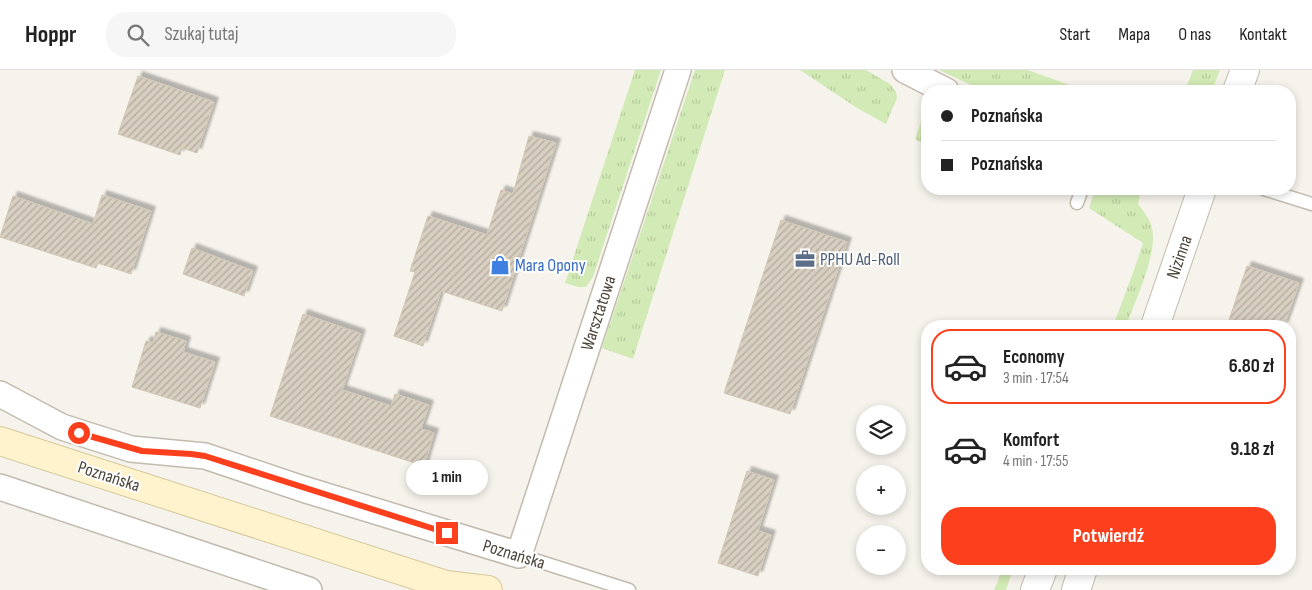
<!DOCTYPE html>
<html lang="pl">
<head>
<meta charset="utf-8">
<style>
  :root { --surface:#fff; --page:#f6f6f6; --text:#222; --muted:#767676; --line:#e0e0e0; --accent:#fc3f1d }
  body { margin:0; font-family:"Sofia Sans Condensed",sans-serif; background:var(--page); color:var(--text); height:100vh; display:flex; flex-direction:column; font-size:19px; white-space:nowrap }
  * { box-sizing:border-box; margin:0 }
  p { font-size:16px; color:var(--muted) }
  .icon { flex:none; width:28px; height:28px; fill:none; stroke:currentColor; stroke-width:2; stroke-linecap:round; stroke-linejoin:round }
  .map { position:relative; flex:1; overflow:hidden }
  .panel { position:absolute; left:921px; top:250px; width:375px; height:255px; display:flex; flex-direction:column; background:var(--surface); border-radius:20px; box-shadow:0 2px 8px #0003 }
  .panel>* { flex:none }
  .banner { position:absolute; left:921px; top:15px; width:375px; height:110px; border-radius:20px; box-shadow:0 2px 8px #0003; display:grid; align-content:center; height:110px; padding:0 20px; background:var(--surface) }
  .fabs { position:absolute; left:856px; top:335px; display:grid; gap:10px }
  .fabs a { display:grid; place-items:center; width:50px; height:50px; border-radius:50%; background:var(--surface); box-shadow:0 2px 8px #0003; font-size:25px }
  .end { position:absolute; width:22px; height:22px; margin:-11px; border:6px solid #fc3f1d; background:#fff; box-shadow:0 0 0 2px #fff }
  .from { border-radius:50% }
  .bubble { position:absolute; height:35px; border-radius:18px; background:var(--surface); box-shadow:0 2px 8px #0003; font-size:16px; font-weight:700; line-height:35px; text-align:center }
  .banner b { display:flex; align-items:center; gap:18px; height:48px; font-size:19px }
  .banner b+b { border-top:1px solid var(--line) }
  .banner i { width:12px; height:12px; background:var(--text) }
  ul { padding:9px 0 0; list-style:none }
  li { display:flex; align-items:center; gap:15px; height:75px; margin:0 10px 8px; padding:0 10px; border:2px solid transparent; border-radius:20px }
  li div { flex:1 }
  li b { display:block; font-size:19px }
  li em { font-style:normal; font-weight:700 }
  li.on { border-color:var(--accent) }
  li>.icon { width:45px; height:45px; stroke-width:1.5 }
  .cta { display:flex; gap:10px; margin-top:auto; padding:10px 20px }
  .cta a { flex:1; height:58px; border-radius:20px; background:var(--accent); color:#fff; font-size:20px; font-weight:700; line-height:58px; text-align:center }
  header { display:flex; align-items:center; gap:30px; box-sizing:border-box; height:70px; padding:0 25px; background:var(--surface); border-bottom:1px solid var(--line) }
  header strong { font-size:24px }
  nav { display:flex; gap:28px; margin-inline-start:auto; font-size:18px }
  .search { width:350px; height:45px; background:var(--page); display:flex; align-items:center; gap:12px; box-sizing:border-box; padding:0 18px; border-radius:20px; color:var(--muted); font-size:19px }
  .map>svg:first-child { display:block }
  .grass { fill:url(#grass-tufts) }
  .building { fill:url(#building-hatch); stroke:#d3c7b4; filter:url(#shadow) }
  .lines { fill:none; stroke-linecap:round; stroke-linejoin:round }
  .service-casing { stroke:#c2bbae; stroke-width:15 }
  .minor-casing { stroke:#c2bbae; stroke-width:28 }
  .tertiary-casing { stroke:#c2bbae; stroke-width:30 }
  .secondary-casing { stroke:#d6c79b; stroke-width:30 }
  .service { stroke:#fff; stroke-width:12 }
  .minor { stroke:#fff; stroke-width:25 }
  .tertiary { stroke:#fff; stroke-width:28 }
  .secondary { stroke:#fff3cd; stroke-width:28 }
  .route { stroke:#fc3f1d; stroke-width:6 }
  .labels { text-anchor:middle; stroke-width:4; stroke-linejoin:round; paint-order:stroke }
  .street-label { font-size:18px; fill:#4b4439; stroke:#fff }
  .service-label { font-size:18px; fill:#4e5e75; stroke:#fff; text-anchor:start }
  .shop-label { font-size:18px; fill:#366cbe; stroke:#fff; text-anchor:start }
</style>
</head>
<body>
<header>
<strong>Hoppr</strong>
<div class="search"><svg class="icon" aria-label="search" viewBox="0 0 24 24"><circle cx="10" cy="10" r="6"/><path d="M15 15l6 6"/></svg>Szukaj tutaj</div>
<nav><a>Start</a><a>Mapa</a><a>O nas</a><a>Kontakt</a></nav>
</header>
<div class="map">
<svg width="1312" height="520" viewBox="0 0 1312 520">
  <defs>
    <pattern id="grass-tufts" width="24" height="20" patternUnits="userSpaceOnUse" patternTransform="scale(1.25)"><rect width="24" height="20" fill="#d2eab5"/><path d="M3 7l-1-3M5 7V3M7 7l1-3M15 17l-1-3M17 17v-4M19 17l1-3" fill="none" stroke="#b6ca9c"/></pattern>
    <pattern id="building-hatch" width="6" height="6" patternUnits="userSpaceOnUse" patternTransform="scale(1.25)"><rect width="6" height="6" fill="#d8cfc1"/><path d="M-1 1l2-2M0 6l6-6M5 7l2-2" fill="none" stroke="#b1aa9e"/></pattern>
    <filter id="shadow"><feDropShadow dx="4.5" dy="-4.5" stdDeviation="1" flood-color="#0004"/></filter>
  </defs>
  <rect width="100%" height="100%" fill="#f6f3ec"/>
  <path class="grass" d="M635,0h26l-68,207 -7,10h-8l-13,-4z
    M695,0h30l-92,289 -31,-11z
    M800,0h66l24,14 6,8 1,6 -11,26 -29,-16z
    M939,0h89l58,21h-102z
    M1193,0h27l-8,21h-27z
    M927,43v32l-12,-6 7,-20z
    M1095,119h41l4,5 -2,10c6,8 12,15 14,24 6,26 -17,73 -26,98h-13l20,-53 10,-30 -54,-35z
    M1003,499h10l-7,21h-12z"/>
  <path class="building" d="M138,6l76,26 -17,51 -15,-5 -2,7 -62,-21z
    M529,66l27,7 -54,168 -61,-20 -18,55 -29,-10 21,-64 -5,-1 18,-55 59,19 14,-45 12,4z
    M102,125l49,16 -20,63 -33,-11 -2,5 -96,-31 13,-41 80,28z
    M781,150l66,22 -57,172 -66,-21z
    M192,178l61,23 -9,25 -61,-22z
    M1247,196l52,17 -15,43h-57z
    M303,244l58,20 -19,56 49,16 4,-12 34,11 -8,24 13,4 -10,33 -154,-50z
    M156,262l30,9 -3,11 32,10 -15,46 -68,-21 14,-46 7,2z
    M747,401l27,9 -16,51 13,4 -13,41 -40,-13z"/>
  <g class="lines">
    <defs>
      <path id="service" d="M1264,119l48,15
        M1077,133l5,-14
        M519,485l110,35"/>
      <path id="minor" d="M905,0l41,21
        M0,324l62,33 69,22 74,7 98,33 216,66 159,-485
        M0,417l309,103"/>
      <path id="tertiary" d="M1237,21l8,-21
        M1155,256l47,-137
        M1035,520l8,-21
        M1076,520l7,-21"/>
      <path id="secondary" d="M0,371l446,144 42,5"/>
    </defs>
    <use href="#service" class="service-casing"/>
    <use href="#minor" class="minor-casing"/>
    <use href="#tertiary" class="tertiary-casing"/>
    <use href="#secondary" class="secondary-casing"/>
    <use href="#service" class="service"/>
    <use href="#minor" class="minor"/>
    <use href="#tertiary" class="tertiary"/>
    <use href="#secondary" class="secondary"/>
  </g>
  <g class="lines">
    <path class="route" d="M79,363l63,18 49,3 14,2 242,77"/>
  </g>
  <defs>
    <symbol id="office-bare" viewBox="-9 -9 18 18"><path d="M-6-3h4V-5.5h4V-3h4V5H-6ZM-1-4.5V-3h2v-1.5ZM-6 0V1H6V0Z" fill="#5c6f8a" stroke="#fff" stroke-width="2.5" paint-order="stroke"/></symbol>
    <symbol id="shop-bare" viewBox="-9 -9 18 18"><path d="M-5-2.5h2.3a2.7 3.5 0 0 1 5.4 0H5L5.5 6h-11ZM-1.5-2.5h3a1.5 2.3 0 0 0-3 0Z" fill="#3f7fe0" stroke="#fff" stroke-width="2.5" paint-order="stroke"/></symbol>
  </defs>
  <g fill-rule="evenodd">
    <use href="#office-bare" x="791" y="175" width="28" height="28"/>
    <use href="#shop-bare" x="486" y="181" width="28" height="28"/>
  </g>
  <g class="labels">
    <g class="street-label">
      <text transform="translate(1179 187) rotate(-71)" y="6">Nizinna</text>
      <text transform="translate(598 243) rotate(-72)" y="6">Warsztatowa</text>
      <text transform="translate(109 406) rotate(18)" y="6">Poznańska</text>
      <text transform="translate(514 484) rotate(17)" y="6">Poznańska</text>
    </g>
    <g class="service-label">
      <text x="820" y="195">PPHU Ad-Roll</text>
    </g>
    <g class="shop-label">
      <text x="515" y="201">Mara Opony</text>
    </g>
  </g>
</svg>
<div class="fabs">
<a><svg class="icon" aria-label="layers" viewBox="0 0 24 24"><path d="M12 4l9 5-9 5-9-5zM3 14l9 5 9-5"/></svg></a>
<a>+</a>
<a>−</a>
</div>
<i class="end from" style="left:79px;top:363px"></i>
<i class="end" style="left:447px;top:463px"></i>
<div class="bubble" style="left:406px;top:390px;width:82px">1 min</div>
<div class="banner">
<b><i class="from"></i>Poznańska</b>
<b><i></i>Poznańska</b>
</div>
<section class="panel">
<ul>
<li class="on"><svg class="icon" aria-label="car" viewBox="0 0 24 24"><path d="M5 17H2v-5l4-1 3-4h7l3 4 3 1v5h-3M9 17h6M6 11h13"/><circle cx="7" cy="17" r="2"/><circle cx="17" cy="17" r="2"/></svg><div><b>Economy</b><p>3 min · 17:54</p></div><em>6.80 zł</em></li>
<li><svg class="icon" aria-label="car" viewBox="0 0 24 24"><path d="M5 17H2v-5l4-1 3-4h7l3 4 3 1v5h-3M9 17h6M6 11h13"/><circle cx="7" cy="17" r="2"/><circle cx="17" cy="17" r="2"/></svg><div><b>Komfort</b><p>4 min · 17:55</p></div><em>9.18 zł</em></li>
</ul>
<div class="cta"><a>Potwierdź</a></div>
</section>
</div>
</body>
</html>
